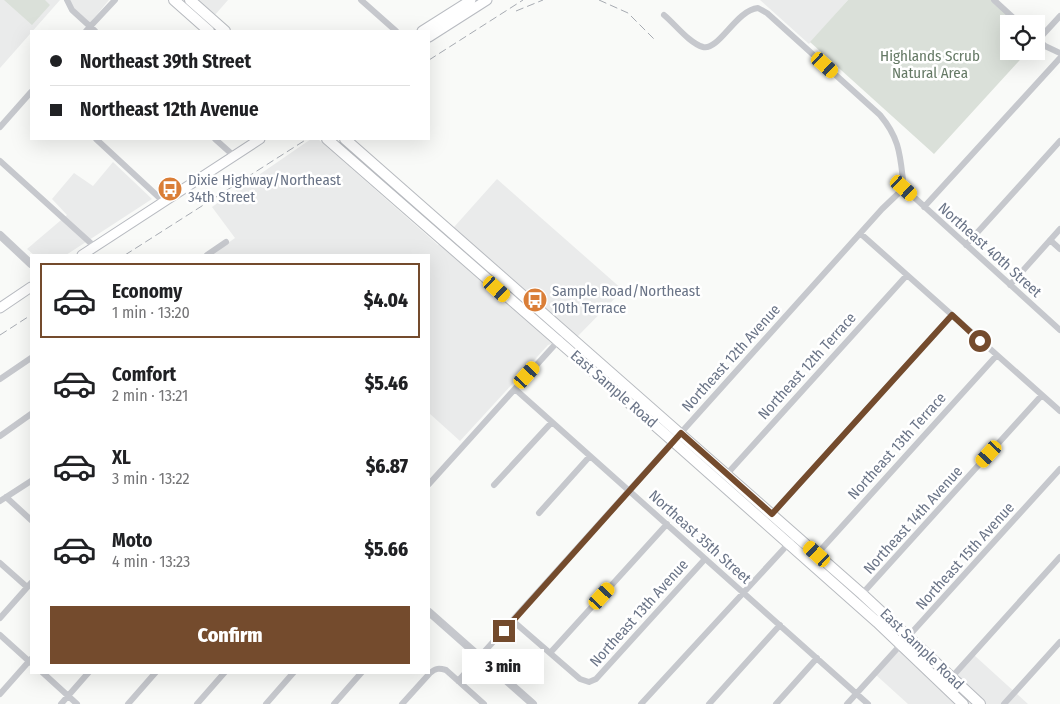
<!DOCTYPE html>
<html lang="en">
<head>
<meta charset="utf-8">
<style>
  :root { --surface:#fff; --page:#f2f2f2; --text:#202124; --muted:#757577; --line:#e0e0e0; --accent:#744b2d }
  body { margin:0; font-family:"Fira Sans Condensed",sans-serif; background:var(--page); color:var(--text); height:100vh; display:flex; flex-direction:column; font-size:19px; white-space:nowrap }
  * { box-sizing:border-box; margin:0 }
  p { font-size:16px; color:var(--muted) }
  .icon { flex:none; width:28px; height:28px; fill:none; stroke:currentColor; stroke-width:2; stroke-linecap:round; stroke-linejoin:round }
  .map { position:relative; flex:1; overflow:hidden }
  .details { position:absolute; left:30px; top:254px; width:400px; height:420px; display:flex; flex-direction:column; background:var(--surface); border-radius:0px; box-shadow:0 5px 20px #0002 }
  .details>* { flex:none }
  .guide { position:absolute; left:30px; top:30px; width:400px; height:110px; border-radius:0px; box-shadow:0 5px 20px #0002; display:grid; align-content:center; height:110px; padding:0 20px; background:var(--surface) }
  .tools { position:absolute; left:1000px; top:15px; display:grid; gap:10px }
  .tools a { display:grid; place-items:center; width:45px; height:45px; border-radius:0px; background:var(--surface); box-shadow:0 5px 20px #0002; font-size:25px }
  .end { position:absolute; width:22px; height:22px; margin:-11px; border:6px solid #744b2d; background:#fff; box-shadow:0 0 0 2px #fff }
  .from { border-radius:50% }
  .bubble { position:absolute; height:35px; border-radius:0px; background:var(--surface); box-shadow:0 5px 20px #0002; font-size:16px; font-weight:800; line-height:35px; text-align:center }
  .car { position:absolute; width:15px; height:30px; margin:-15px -8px; border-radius:6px; box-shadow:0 0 4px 1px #0007; background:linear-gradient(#f5c518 24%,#345 0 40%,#f5c518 0 76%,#345 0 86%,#f5c518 0) }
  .guide b { display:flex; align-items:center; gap:18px; height:48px; font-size:19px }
  .guide b+b { border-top:1px solid var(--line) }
  .guide i { width:12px; height:12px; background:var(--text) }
  ul { padding:9px 0 0; list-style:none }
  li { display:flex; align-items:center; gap:15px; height:75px; margin:0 10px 8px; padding:0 10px; border:2px solid transparent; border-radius:0px }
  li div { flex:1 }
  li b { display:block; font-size:19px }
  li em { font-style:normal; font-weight:800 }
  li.active { border-color:var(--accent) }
  li>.icon { width:45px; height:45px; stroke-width:1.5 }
  .primary-button { display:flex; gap:10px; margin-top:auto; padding:10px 20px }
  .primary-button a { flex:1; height:58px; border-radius:0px; background:var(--accent); color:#fff; font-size:20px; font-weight:800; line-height:58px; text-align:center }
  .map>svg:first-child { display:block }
  .built { fill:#eaebeb }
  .green { fill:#dae0d9 }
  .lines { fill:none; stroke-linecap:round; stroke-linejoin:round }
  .secondary-casing { stroke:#b8bbc1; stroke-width:11 }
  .primary-casing { stroke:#b7babf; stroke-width:12 }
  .minor { stroke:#c6c8cd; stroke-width:6 }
  .tertiary { stroke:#c6c8cd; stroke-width:8 }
  .secondary { stroke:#fff; stroke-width:9 }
  .primary { stroke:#fff; stroke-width:10 }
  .rail { stroke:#a7abb2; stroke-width:1; stroke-dasharray:8 4; stroke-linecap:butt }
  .route { stroke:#744b2d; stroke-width:6 }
  .labels { text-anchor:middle; stroke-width:5; stroke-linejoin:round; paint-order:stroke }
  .park-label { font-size:15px; fill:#657965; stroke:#fff }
  .poi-label { font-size:15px; fill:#6a7487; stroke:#fff; text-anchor:start }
  .street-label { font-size:15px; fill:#6a7487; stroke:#fff }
</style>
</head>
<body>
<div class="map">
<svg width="1060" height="704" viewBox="0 0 1060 704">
  <rect width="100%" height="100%" fill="#f9faf8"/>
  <path class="built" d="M0,0h60l-60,68z
    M70,0h39l-19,23 -19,-18z
    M197,0h31l-14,16z
    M760,0h88l-39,44z
    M311,139h7l120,106 59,-66 126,111 -45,46 -30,9 -88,96 -31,-28v-158h-218l24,-17 -23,-31z
    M113,162l39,37 -86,56h-32l-7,-6 40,-34 -15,-16 22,-26 19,13z
    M901,649l43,41 30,-35 54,49h-120l-32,-29z"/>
  <path class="green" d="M4,0h41l5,5 -18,20z
    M848,0h144l27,24h-10v27h19l-94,103 -124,-112z"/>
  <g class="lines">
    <defs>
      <path id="secondary" d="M422,31l49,-31
        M429,37l58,-37
        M82,255l178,-116
        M0,308l31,-21"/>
      <path id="primary" d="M174,0l35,31
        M190,0l35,31
        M327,139l355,310 195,173 86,82
        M345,139l517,455 118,110"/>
    </defs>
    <use href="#secondary" class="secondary-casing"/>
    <use href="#primary" class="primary-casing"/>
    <path class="minor" d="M67,0l5,10 23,21
      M361,0l35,31
      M994,0l26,24
      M664,15c11,9 25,28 39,32 16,4 33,-37 55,-39l9,5 113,102c21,25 20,42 24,73
      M86,31l29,-31
      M1036,38l9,8 15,7
      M1038,40l22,-24
      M0,127l31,-35
      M96,139l68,63
      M215,139l19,17
      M0,161l95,86
      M904,188l156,142
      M924,207l136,-149
      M861,234l199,177
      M1050,240l10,9
      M966,245l94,-104
      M207,255l19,-13
      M1010,285l50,-56
      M0,379l31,-21
      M515,389l353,315
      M0,436l31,-22
      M727,474l180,-199
      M429,484l131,-145
      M494,485l58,-63
      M6,497l25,23
      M0,501l31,-20
      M539,513l51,-57
      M757,515l8,1 7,-2 180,-199
      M817,554l180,-199
      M0,563l27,24
      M862,594l180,-199
      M0,618l31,-35
      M513,621l67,58 9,3 7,-3 109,-120
      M0,635l31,28
      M550,653l117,-129
      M42,672l35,32
      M951,678l109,-121
      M458,681l424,-472 22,-21
      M0,694l31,-35
      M61,704l28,-32
      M128,704l28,-32
      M197,704l28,-32
      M266,704l28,-32
      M334,704l28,-32
      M402,704l28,-31c6,-5 9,-5 16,-3l38,34
      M641,704l150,-163
      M709,704l71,-79
      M776,704l41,-46
      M847,704l213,-235
      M1004,704l56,-62"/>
    <path class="tertiary" d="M0,235l31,29
      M429,612l104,92"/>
    <use href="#secondary" class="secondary"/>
    <use href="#primary" class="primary"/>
    <path class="rail" d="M599,0l29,13 26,26
      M516,11l27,-11
      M429,60l94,-60
      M125,255l182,-116
      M0,335l31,-20"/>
  </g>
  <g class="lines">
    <path class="route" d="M504,631l177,-198 91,81 180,-199 28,26"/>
  </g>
  <defs>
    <symbol id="bus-disc" viewBox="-11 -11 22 22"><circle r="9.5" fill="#da7e37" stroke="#fff"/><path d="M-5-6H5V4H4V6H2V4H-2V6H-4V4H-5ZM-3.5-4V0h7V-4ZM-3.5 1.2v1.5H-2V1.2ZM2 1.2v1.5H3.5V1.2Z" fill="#fff"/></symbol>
  </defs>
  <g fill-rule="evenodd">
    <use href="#bus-disc" x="156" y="175" width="28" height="28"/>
    <use href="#bus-disc" x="521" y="286" width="28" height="28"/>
  </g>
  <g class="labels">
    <g class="park-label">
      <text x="930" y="61">Highlands Scrub<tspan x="930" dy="17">Natural Area</tspan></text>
    </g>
    <g class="poi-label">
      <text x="188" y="185">Dixie Highway/Northeast<tspan x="188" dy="17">34th Street</tspan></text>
      <text x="552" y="296">Sample Road/Northeast<tspan x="552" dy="17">10th Terrace</tspan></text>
    </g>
    <g class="street-label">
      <text transform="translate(990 250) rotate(42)" y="5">Northeast 40th Street</text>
      <text transform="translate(731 358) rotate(-48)" y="5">Northeast 12th Avenue</text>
      <text transform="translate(807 366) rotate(-48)" y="5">Northeast 12th Terrace</text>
      <text transform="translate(614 389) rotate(41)" y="5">East Sample Road</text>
      <text transform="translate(897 446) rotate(-48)" y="5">Northeast 13th Terrace</text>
      <text transform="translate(913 520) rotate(-48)" y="5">Northeast 14th Avenue</text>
      <text transform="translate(700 537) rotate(42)" y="5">Northeast 35th Street</text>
      <text transform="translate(965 556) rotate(-48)" y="5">Northeast 15th Avenue</text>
      <text transform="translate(639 613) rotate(-48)" y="5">Northeast 13th Avenue</text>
      <text transform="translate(922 649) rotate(44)" y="5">East Sample Road</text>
    </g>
  </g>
</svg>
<div class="tools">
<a><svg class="icon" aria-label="locate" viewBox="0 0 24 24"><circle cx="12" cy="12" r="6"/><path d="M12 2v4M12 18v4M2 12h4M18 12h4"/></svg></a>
</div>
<i class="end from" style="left:980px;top:341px"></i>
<i class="end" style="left:504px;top:631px"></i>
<div class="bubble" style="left:462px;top:649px;width:82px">3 min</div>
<i class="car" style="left:825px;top:65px;rotate:132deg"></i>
<i class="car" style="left:904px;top:188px;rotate:132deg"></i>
<i class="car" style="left:497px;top:289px;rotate:132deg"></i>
<i class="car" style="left:527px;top:375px;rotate:42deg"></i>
<i class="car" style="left:989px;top:454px;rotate:222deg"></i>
<i class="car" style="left:817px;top:554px;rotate:312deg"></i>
<i class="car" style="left:602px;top:596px;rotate:42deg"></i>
<div class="guide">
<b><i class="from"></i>Northeast 39th Street</b>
<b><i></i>Northeast 12th Avenue</b>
</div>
<section class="details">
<ul>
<li class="active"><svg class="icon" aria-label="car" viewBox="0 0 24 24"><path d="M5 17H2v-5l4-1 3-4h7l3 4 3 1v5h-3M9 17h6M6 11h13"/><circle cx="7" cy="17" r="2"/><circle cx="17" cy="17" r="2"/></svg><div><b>Economy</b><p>1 min · 13:20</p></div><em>$4.04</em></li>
<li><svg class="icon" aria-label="car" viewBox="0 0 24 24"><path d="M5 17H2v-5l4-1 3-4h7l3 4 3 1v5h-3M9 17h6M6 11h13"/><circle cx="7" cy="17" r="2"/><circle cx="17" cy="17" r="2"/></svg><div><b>Comfort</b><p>2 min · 13:21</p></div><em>$5.46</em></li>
<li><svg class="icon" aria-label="car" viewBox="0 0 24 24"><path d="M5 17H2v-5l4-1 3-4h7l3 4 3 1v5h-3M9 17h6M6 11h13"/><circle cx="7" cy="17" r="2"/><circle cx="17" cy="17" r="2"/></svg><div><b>XL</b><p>3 min · 13:22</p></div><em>$6.87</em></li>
<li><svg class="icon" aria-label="car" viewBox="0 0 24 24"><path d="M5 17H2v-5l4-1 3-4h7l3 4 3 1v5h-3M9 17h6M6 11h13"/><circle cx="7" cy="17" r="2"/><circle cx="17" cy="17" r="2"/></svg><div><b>Moto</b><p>4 min · 13:23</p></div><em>$5.66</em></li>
</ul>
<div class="primary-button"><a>Confirm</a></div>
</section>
</div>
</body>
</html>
